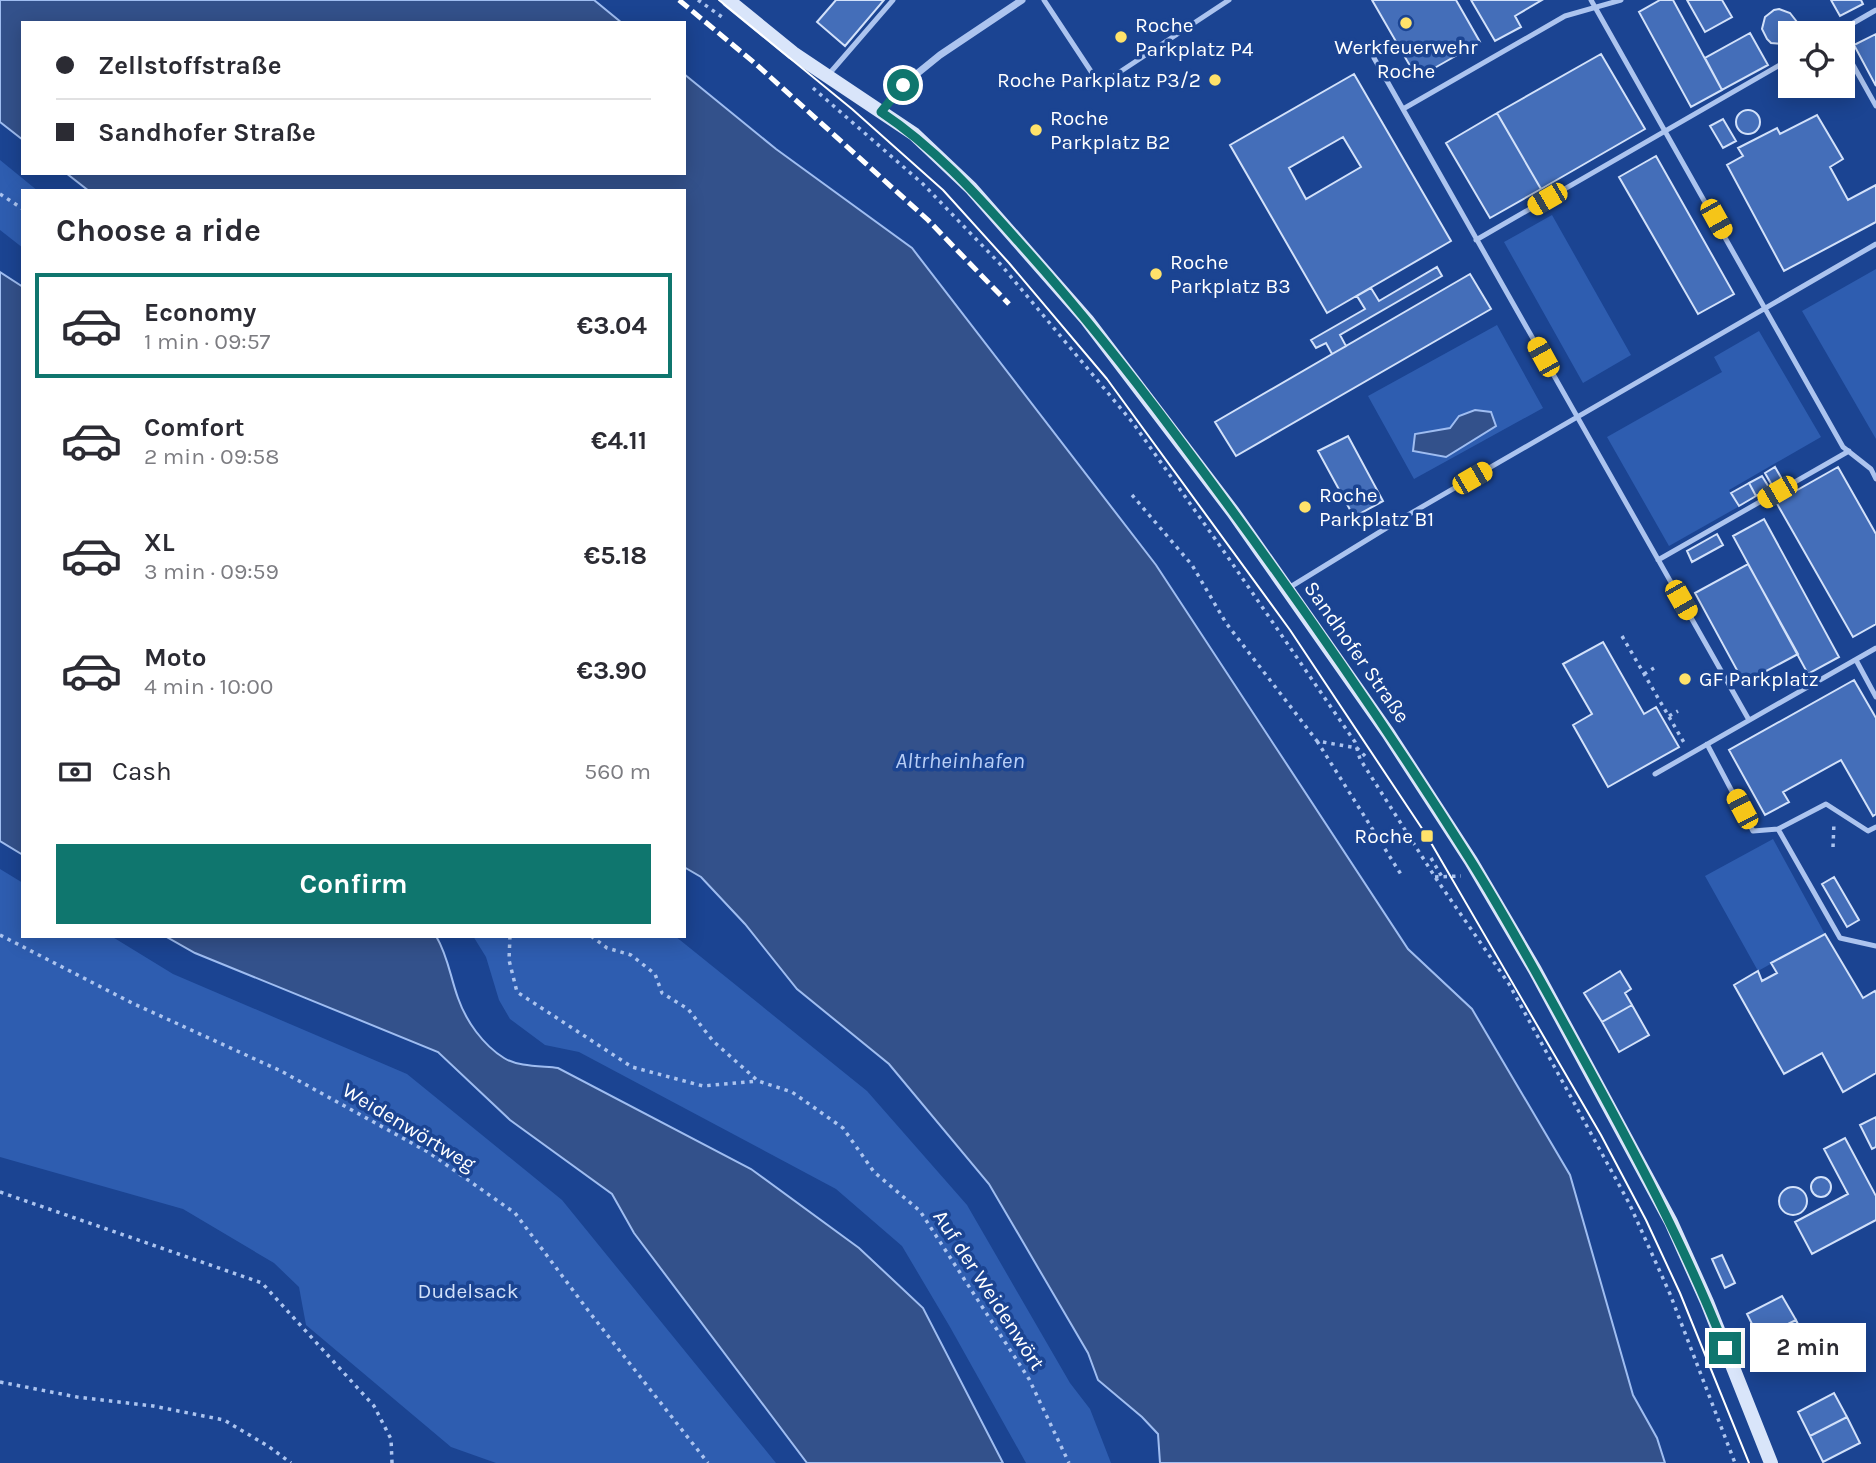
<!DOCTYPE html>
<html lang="en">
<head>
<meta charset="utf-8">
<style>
  :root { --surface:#fff; --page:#f2f2f3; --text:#2b2b33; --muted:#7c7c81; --line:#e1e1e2; --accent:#0f766e }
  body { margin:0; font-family:Karla,sans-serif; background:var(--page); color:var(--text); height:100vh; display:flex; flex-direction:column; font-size:26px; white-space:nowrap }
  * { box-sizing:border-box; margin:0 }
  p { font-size:23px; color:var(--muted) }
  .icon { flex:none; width:38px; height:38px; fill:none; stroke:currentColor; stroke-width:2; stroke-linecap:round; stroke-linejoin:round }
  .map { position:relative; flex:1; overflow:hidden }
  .sheet { position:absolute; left:21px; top:189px; width:665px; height:749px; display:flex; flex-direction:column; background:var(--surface); border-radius:0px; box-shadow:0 4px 18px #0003 }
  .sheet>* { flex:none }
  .top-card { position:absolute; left:21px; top:21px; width:665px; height:154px; border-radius:0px; box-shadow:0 4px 18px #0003; display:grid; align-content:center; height:154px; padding:0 35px; background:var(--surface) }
  .fabs { position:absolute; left:1778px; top:21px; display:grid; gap:14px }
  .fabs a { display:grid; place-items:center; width:77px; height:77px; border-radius:0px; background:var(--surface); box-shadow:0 4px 18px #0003; font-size:35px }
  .end { position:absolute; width:32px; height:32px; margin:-16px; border:9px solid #0f766e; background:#fff; box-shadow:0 0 0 4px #fff }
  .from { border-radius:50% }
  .bubble { position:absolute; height:49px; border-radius:0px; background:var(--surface); box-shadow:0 4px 18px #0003; font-size:23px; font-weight:700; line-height:49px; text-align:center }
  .car { position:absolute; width:21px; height:42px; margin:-21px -10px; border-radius:9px; box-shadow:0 0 5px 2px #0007; background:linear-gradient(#f5c518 24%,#345 0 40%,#f5c518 0 76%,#345 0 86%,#f5c518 0) }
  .top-card b { display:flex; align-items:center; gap:24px; height:66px; font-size:26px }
  .top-card b+b { border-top:2px solid var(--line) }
  .top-card i { width:18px; height:18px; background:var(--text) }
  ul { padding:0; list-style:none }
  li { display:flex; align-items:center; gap:21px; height:105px; margin:0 14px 10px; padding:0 21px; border:4px solid transparent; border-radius:0px }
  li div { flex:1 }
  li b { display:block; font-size:26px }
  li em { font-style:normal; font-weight:700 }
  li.active { border-color:var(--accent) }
  li>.icon { width:63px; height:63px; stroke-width:1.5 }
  h2 { padding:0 35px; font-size:32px; line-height:84px }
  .pay { display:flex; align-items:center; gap:18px; height:77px; padding:0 35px; font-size:26px }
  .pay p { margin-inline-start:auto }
  .primary-button { display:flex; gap:14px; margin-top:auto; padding:14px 35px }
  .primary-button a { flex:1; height:80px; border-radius:0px; background:var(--accent); color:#fff; font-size:28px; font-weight:700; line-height:80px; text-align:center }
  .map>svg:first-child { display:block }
  .green { fill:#2e5db0 }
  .water { fill:#33518b; stroke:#9fbdf1; stroke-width:2 }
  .building { fill:#446eb9; stroke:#d2e1fa; stroke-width:2; fill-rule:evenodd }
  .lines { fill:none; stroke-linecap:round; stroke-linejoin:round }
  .path { stroke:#acc4ef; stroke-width:3.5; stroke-dasharray:3.5 5; stroke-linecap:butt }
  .lane { stroke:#acc4ef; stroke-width:5 }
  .street { stroke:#acc4ef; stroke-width:7 }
  .secondary { stroke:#d9e5fa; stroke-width:14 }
  .tram { stroke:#fff; stroke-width:2 }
  .rail { stroke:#fff; stroke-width:5; stroke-dasharray:12 5; stroke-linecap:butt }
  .route { stroke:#0f766e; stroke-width:9 }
  .poi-dot { fill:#ffe26a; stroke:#1b4492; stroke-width:2.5 }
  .labels { text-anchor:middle; stroke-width:7; stroke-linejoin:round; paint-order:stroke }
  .poi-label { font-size:21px; fill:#fff; stroke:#1b4492; text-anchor:start }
  .street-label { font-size:21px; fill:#fff; stroke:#1b4492 }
  .park-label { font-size:21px; fill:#d2e1fa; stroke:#1b4492 }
  .water-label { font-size:23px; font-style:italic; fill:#b8cef6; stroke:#1b4492 }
</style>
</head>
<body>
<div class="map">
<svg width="1876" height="1463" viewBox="0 0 1876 1463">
  <rect width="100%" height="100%" fill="#1b4492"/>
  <path class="green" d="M0,160l38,31h-15v57l-23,-18z
    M1552,215l79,140 -48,28 -79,-141z
    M1876,269v170l-74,-128z
    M1497,325l46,83 -129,71 -46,-83z
    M1759,331l62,106 -92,53 9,17 -69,39 -62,-109 115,-65 -8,-15z
    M1773,839l52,95 -67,37 -53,-95z
    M0,869l23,14v53h88l62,38 234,100 155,126 214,263h-280l-45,-16 -145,-122 -7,-38 -25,-24 -91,-54 -183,-52z
    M473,936h202l192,155 100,114 103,178 20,26 21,54h-85l-76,-136 -48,-81 -66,-57 -257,-137 -34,-7 -35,-26 -11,-19 -13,-43z"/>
  <path class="water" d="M0,0h594l28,23h-599v117l-23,-18z
    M684,74l92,75 136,99 244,317 252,384 64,60 98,166 63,220 24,43 8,25h-505l-2,-29 -16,-17 -44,-37 -10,-27 -99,-169 -100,-120 -92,-75 -52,-65 -44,-47 -17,-10v-676h-595l-23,-18h618z
    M0,272l23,15v568l-23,-14z
    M1475,410l16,2 5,14 -50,31 -33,-6 2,-17 35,-6 9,-12z
    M165,936h271c12,20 14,40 22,62 8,23 25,47 46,60 14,9 38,8 54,10l193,101 108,79 64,60 80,155h-196l-173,-230 -22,-39 -102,-74 -72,-68 -243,-99z"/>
  <path class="building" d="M836,0h48l-39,46 -28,-24z
    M1372,0h84l24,42 -63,36z
    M1471,0h71l-27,16 6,11 -26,14z
    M1660,0h13l49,90 -31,17 -52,-95z
    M1687,0h35l10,17 -27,15z
    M1831,0h30l2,4 -23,12z
    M1779,9l11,4 7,9v6l-1,5h-6v8l-7,3 -12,-1 -4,-4 -5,-10 3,-12 9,-7z
    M1750,33l18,32 -46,25 -17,-32z
    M1876,34v52l-22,-41z
    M1601,54l44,75 -104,60 -44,-76z
    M1354,74l97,167 -124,72 -97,-168zM1343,137l18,30 -55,32 -17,-31z
    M1736 122a12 12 0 1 1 24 0a12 12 0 1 1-24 0Z
    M1497,113l44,76 -51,29 -44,-75z
    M1817,115l26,44 -13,8 18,33 28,-15v37l-92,49 -57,-106 16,-9 -5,-8 39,-20 3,6z
    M1723,119l13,22 -13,7 -13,-22z
    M1656,156l78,138 -36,20 -79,-137z
    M1437,267l5,9 -102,59 6,11 -14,8 -6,-11 -10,5 -5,-8 54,-31 -8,-13 14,-8 8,13z
    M1470,274l21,35 -255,147 -21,-34z
    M1348,436l35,65 -29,16 -36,-66z
    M1775,467l8,14 -10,6 -8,-14z
    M1838,467l38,67v90l-23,13 -77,-135z
    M1762,476l8,13 -14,7 -7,-13z
    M1749,483l7,13 -17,10 -8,-13z
    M1764,519l75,138 -31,17 -75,-138z
    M1717,534l6,11 -31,17 -5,-11z
    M1748,564l50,90 -54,29 -49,-90z
    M1603,642l41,72 12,-7 23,40 -71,40 -35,-62 19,-11 -29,-50z
    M1854,680l22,38v96l-3,2 -32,-56 -58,32 6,10 -24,13 -36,-65z
    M1834,877l25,43 -12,7 -25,-43z
    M1825,934l38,64 12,-7 1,2v80l-33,19 -21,-39 -38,21 -50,-89 24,-14 4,10 15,-8 -6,-10z
    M1620,971l11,18 -6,4 7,12 -30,17 -18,-29z
    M1632,1005l17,30 -30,17 -17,-30z
    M1876,1117v30l-4,2 -12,-24z
    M1845,1138l31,58v24l-64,34 -17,-32 53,-28 -24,-45z
    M1811 1187a10 10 0 1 1 20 0a10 10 0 1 1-20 0Z
    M1779 1201a14 14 0 1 1 28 0a14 14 0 1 1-28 0Z
    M1722,1255l13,28 -10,5 -13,-29z
    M1782,1296l14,24 -37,18 -12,-24z
    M1796,1320l12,25 -37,18 -12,-25z
    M1834,1393l13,24 -37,19 -12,-24z
    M1847,1417l13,26 -37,19 -13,-26z"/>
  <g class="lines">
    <path class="path" d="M698,0l24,17
      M813,88l110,96 79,82 131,157 92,130 130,189 5,17 75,118 74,107 120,219 41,91 65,169
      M0,194l23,15
      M1132,495l60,70 34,58 91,118 40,7 9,9
      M1622,636l64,110
      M1644,674l10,-6
      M1669,716l9,-5
      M1317,741l85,135
      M1833,847l1,-25
      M1431,858l11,19
      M1435,877l26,-1
      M0,935l132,68 149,68 147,81 87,61 75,100 118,150
      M510,936l-1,24 8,32 115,75 71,19 55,-5
      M591,936l16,12 24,7 24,19 7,19 26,16 25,32 45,40 34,11 51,36 31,44 46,39 109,168 40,84
      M0,1192l262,91 112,123 17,33 1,24
      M0,1382l77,15 76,9 71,14 44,26 23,17"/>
    <path class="lane" d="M1044,0l56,85 129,-85
      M1591,0l252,447 28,22 5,10
      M1836,33l40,-23
      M1843,47l33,59
      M1374,58l375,662
      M829,74l64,-74
      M1403,109l162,-93 56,-16
      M1476,240l314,-181
      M1658,560l191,-109
      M1287,589l114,-70 475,-275
      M1856,660l20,37
      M1707,744l46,87 25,-2 48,-25 42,27 8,-4
      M1655,774l221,-126
      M1778,829l62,109 36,8"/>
    <path class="street" d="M881,112l22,-27 37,-30 82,-55"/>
    <path class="secondary" d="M728,0l65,53 121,81 57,54 116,132 146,192 155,221 83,128 64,109 136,252 36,80 64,161"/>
    <path class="tram" d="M719,0l133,109 91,81 66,73 98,116 183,251 137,206 174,299 45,85 34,73 69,170"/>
    <path class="rail" d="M679,0l78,65 171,155 81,84"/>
  </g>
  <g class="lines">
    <path class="route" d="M903,85l-22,27c54,36 94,81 137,129 56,62 108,127 158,194 103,137 202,278 293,423 39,62 74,127 109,191 54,98 106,195 147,299"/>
  </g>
  <g class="poi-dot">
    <circle cx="1406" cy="23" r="7"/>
    <circle cx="1121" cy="37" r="7"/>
    <circle cx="1215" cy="80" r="7"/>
    <circle cx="1036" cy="130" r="7"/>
    <circle cx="1156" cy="274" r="7"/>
    <circle cx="1305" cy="507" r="7"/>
    <circle cx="1685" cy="679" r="7"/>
    <rect x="1420" y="829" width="14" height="14" rx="3.5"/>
  </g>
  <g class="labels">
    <g class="poi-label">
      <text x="1135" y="32">Roche<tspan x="1135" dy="24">Parkplatz P4</tspan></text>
      <text x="1406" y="54" text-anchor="middle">Werkfeuerwehr<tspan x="1406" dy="24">Roche</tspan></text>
      <text x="1201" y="87" text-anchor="end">Roche Parkplatz P3/2</text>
      <text x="1050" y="125">Roche<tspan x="1050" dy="24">Parkplatz B2</tspan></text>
      <text x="1170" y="269">Roche<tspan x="1170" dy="24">Parkplatz B3</tspan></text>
      <text x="1319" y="502">Roche<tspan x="1319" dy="24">Parkplatz B1</tspan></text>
      <text x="1699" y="686">GF Parkplatz</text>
      <text x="1413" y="843" text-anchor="end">Roche</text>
    </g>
    <g class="street-label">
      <text transform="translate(1357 652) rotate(55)" y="7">Sandhofer Straße</text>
      <text transform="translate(409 1127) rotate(31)" y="7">Weidenwörtweg</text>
      <text transform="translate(989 1290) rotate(57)" y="7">Auf der Weidenwört</text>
    </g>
    <g class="park-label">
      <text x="468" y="1298">Dudelsack</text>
    </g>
    <g class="water-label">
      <text x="960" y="768">Altrheinhafen</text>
    </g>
  </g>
</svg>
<div class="fabs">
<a><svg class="icon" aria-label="locate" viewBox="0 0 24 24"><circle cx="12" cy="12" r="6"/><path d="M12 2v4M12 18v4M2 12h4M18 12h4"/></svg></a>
</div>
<i class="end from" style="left:903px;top:85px"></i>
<i class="end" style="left:1725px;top:1348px"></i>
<div class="bubble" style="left:1750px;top:1323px;width:116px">2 min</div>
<i class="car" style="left:1547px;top:199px;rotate:240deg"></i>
<i class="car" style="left:1716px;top:219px;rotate:151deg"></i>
<i class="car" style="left:1543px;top:357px;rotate:331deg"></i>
<i class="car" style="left:1472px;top:478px;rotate:60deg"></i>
<i class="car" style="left:1777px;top:492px;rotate:240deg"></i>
<i class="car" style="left:1681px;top:600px;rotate:150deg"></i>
<i class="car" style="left:1742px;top:809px;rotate:332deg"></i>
<div class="top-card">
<b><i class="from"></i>Zellstoffstraße</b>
<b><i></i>Sandhofer Straße</b>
</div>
<section class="sheet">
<h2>Choose a ride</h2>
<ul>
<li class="active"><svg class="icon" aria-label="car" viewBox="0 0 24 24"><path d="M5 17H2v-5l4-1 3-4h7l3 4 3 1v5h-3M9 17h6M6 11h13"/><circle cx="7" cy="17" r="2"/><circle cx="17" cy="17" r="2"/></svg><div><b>Economy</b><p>1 min · 09:57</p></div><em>€3.04</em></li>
<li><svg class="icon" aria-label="car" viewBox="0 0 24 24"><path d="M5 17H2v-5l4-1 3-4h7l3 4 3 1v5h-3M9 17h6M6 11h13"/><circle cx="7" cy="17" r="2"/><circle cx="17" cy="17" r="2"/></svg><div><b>Comfort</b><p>2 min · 09:58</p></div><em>€4.11</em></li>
<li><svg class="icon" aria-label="car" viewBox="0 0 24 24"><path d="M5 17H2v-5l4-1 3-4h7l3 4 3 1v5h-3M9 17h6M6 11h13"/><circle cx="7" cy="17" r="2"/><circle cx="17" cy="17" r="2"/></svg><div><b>XL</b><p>3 min · 09:59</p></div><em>€5.18</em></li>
<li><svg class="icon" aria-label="car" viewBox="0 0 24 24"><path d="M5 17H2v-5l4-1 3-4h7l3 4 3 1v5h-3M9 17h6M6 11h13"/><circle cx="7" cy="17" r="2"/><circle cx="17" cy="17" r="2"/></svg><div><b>Moto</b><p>4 min · 10:00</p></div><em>€3.90</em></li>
</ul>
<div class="pay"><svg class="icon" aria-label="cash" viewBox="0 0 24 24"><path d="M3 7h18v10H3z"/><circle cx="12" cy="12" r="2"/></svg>Cash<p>560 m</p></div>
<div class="primary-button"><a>Confirm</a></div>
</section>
</div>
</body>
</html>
